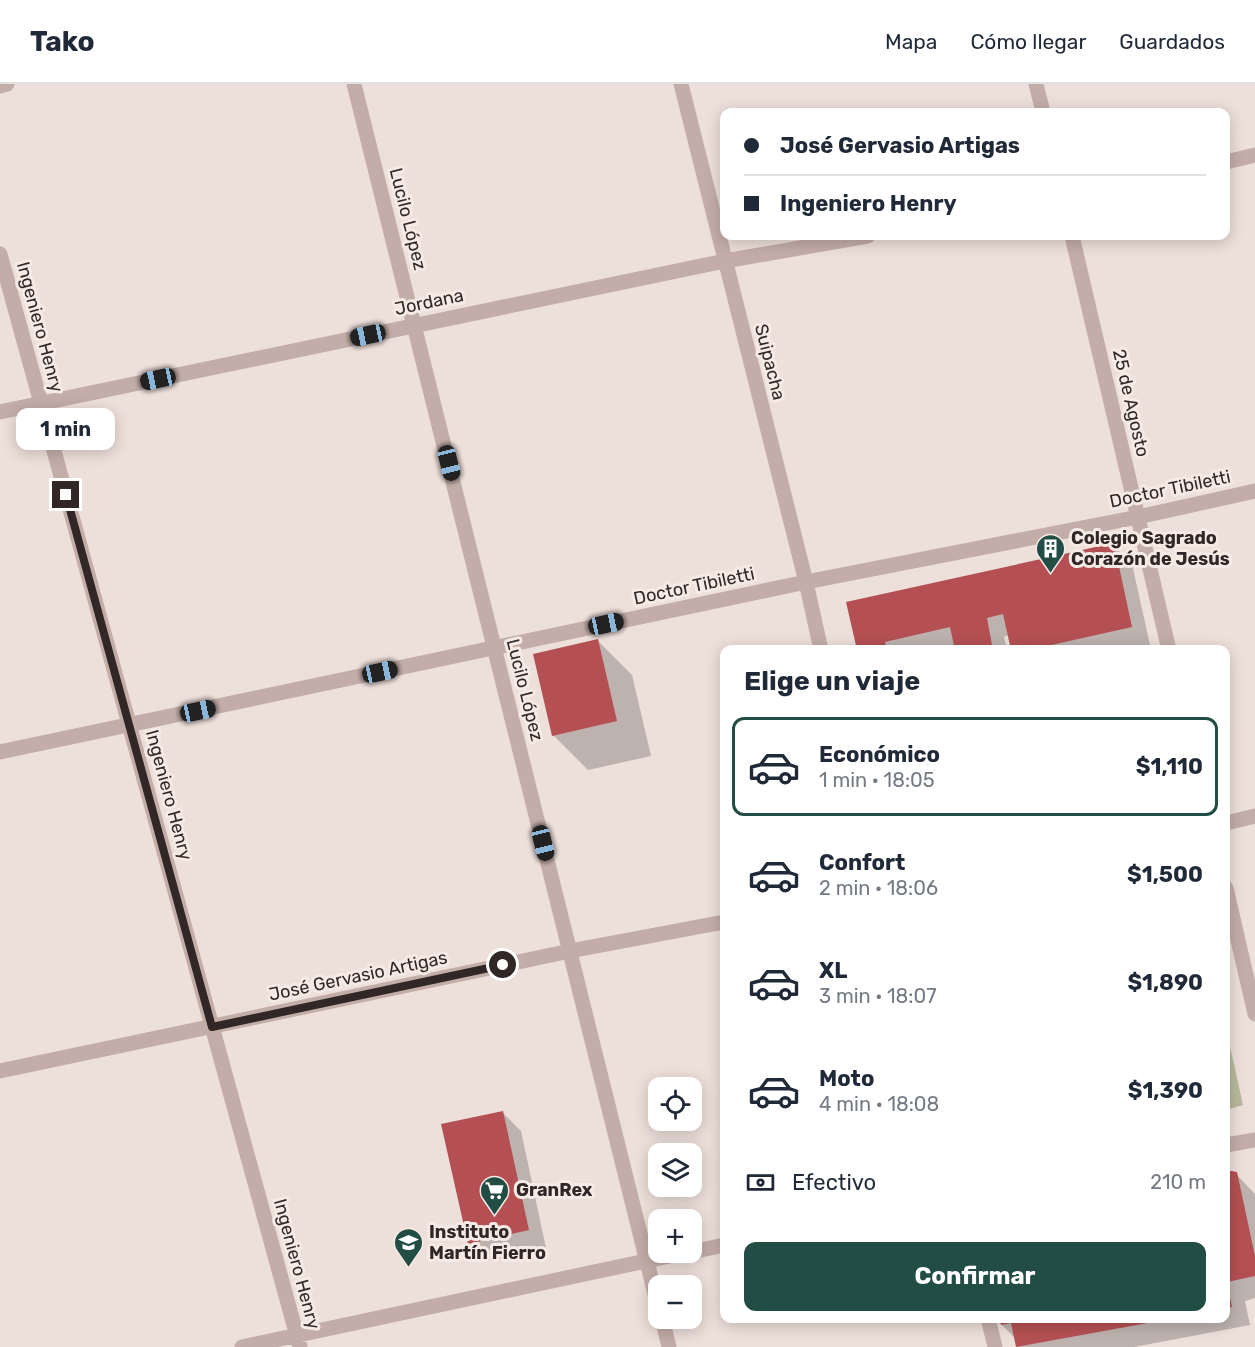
<!DOCTYPE html>
<html lang="es">
<head>
<meta charset="utf-8">
<style>
  :root { --surface:#fff; --page:#f2f2f3; --text:#1f2937; --muted:#747a83; --line:#e0e1e3; --accent:#224d44 }
  body { margin:0; font-family:Rubik,sans-serif; background:var(--page); color:var(--text); height:100vh; display:flex; flex-direction:column; font-size:22px; white-space:nowrap }
  * { box-sizing:border-box; margin:0 }
  p { font-size:20px; color:var(--muted) }
  .icon { flex:none; width:33px; height:33px; fill:none; stroke:currentColor; stroke-width:2; stroke-linecap:round; stroke-linejoin:round }
  .map { position:relative; flex:1; overflow:hidden }
  .drawer { position:absolute; left:720px; top:561px; width:510px; height:678px; display:flex; flex-direction:column; background:var(--surface); border-radius:12px; box-shadow:0 3px 15px #0003 }
  .drawer>* { flex:none }
  .hud { position:absolute; left:720px; top:24px; width:510px; height:132px; border-radius:12px; box-shadow:0 3px 15px #0003; display:grid; align-content:center; height:132px; padding:0 24px; background:var(--surface) }
  .buttons { position:absolute; left:648px; top:993px; display:grid; gap:12px }
  .buttons a { display:grid; place-items:center; width:54px; height:54px; border-radius:12px; background:var(--surface); box-shadow:0 3px 15px #0003; font-size:30px }
  .end { position:absolute; width:27px; height:27px; margin:-14px; border:8px solid #312727; background:#fff; box-shadow:0 0 0 3px #fff }
  .from { border-radius:50% }
  .bubble { position:absolute; height:42px; border-radius:12px; background:var(--surface); box-shadow:0 3px 15px #0003; font-size:20px; font-weight:700; line-height:42px; text-align:center }
  .car { position:absolute; width:18px; height:36px; margin:-18px -9px; border-radius:8px; box-shadow:0 0 4px 2px #0007; background:linear-gradient(#222 24%,#8ab4d8 0 40%,#222 0 76%,#8ab4d8 0 86%,#222 0) }
  .hud b { display:flex; align-items:center; gap:21px; height:57px; font-size:22px }
  .hud b+b { border-top:2px solid var(--line) }
  .hud i { width:15px; height:15px; background:var(--text) }
  ul { padding:0; list-style:none }
  li { display:flex; align-items:center; gap:18px; height:99px; margin:0 12px 9px; padding:0 12px; border:3px solid transparent; border-radius:12px }
  li div { flex:1 }
  li b { display:block; font-size:22px }
  li em { font-style:normal; font-weight:700 }
  li.selected { border-color:var(--accent) }
  li>.icon { width:54px; height:54px; stroke-width:1.5 }
  h2 { padding:0 24px; font-size:27px; line-height:72px }
  .pay { display:flex; align-items:center; gap:15px; height:66px; padding:0 24px; font-size:22px }
  .pay p { margin-inline-start:auto }
  .primary-button { display:flex; gap:12px; margin-top:auto; padding:12px 24px }
  .primary-button a { flex:1; height:69px; border-radius:12px; background:var(--accent); color:#fff; font-size:24px; font-weight:700; line-height:69px; text-align:center }
  header { display:flex; align-items:center; gap:36px; box-sizing:border-box; height:84px; padding:0 30px; background:var(--surface); border-bottom:2px solid var(--line) }
  header strong { font-size:28px }
  nav { display:flex; gap:33px; margin-inline-start:auto; font-size:21px }
  .map>svg:first-child { display:block }
  .green { fill:#b8ba9c }
  .shadow { fill:#0003 }
  .building { fill:#b45053 }
  .lines { fill:none; stroke-linecap:round; stroke-linejoin:round }
  .minor { stroke:#c3ada8; stroke-width:15 }
  .route { stroke:#312727; stroke-width:8 }
  .labels { text-anchor:middle; stroke-width:6; stroke-linejoin:round; paint-order:stroke }
  .street-label { font-size:18px; fill:#312727; stroke:#f6eae5 }
  .poi-label { font-size:18px; font-weight:bold; fill:#312727; stroke:#f6eae5; text-anchor:start }
</style>
</head>
<body>
<header>
<strong>Tako</strong>
<nav><a>Mapa</a><a>Cómo llegar</a><a>Guardados</a></nav>
</header>
<div class="map">
<svg width="1255" height="1263" viewBox="0 0 1255 1263">
  <rect width="100%" height="100%" fill="#eddfda"/>
  <path class="green" d="M1226,944l17,77 -17,5z"/>
  <path class="shadow" d="M1113,461l19,19 18,81 -20,5h-117l-4,-15 -5,2 3,13h-50l-1,-2 -7,2h-91z
    M597,556l35,35 19,81 -63,14 -35,-35z
    M502,1028l19,19 25,117 -58,13 -19,-18z
    M1226,1087l10,3 19,20v104l-10,3 5,24 -116,22h-117l-2,-9 -13,-13 -1,-7h225z"/>
  <path class="building" d="M1114,459l18,84 -103,23h-18l-8,-36 -16,4 6,32h-38l-5,-23 -65,15 2,8h-30l-11,-48z
    M598,555l19,82 -65,15 -19,-82z
    M503,1027l26,119 -61,14 -27,-120z
    M1226,1086l11,2 18,84v20l-28,6 5,25 -6,1z
    M999,1234h165v2l-148,27 -5,-24 -10,2z"/>
  <g class="lines">
    <path class="minor" d="M354,0l304,1222
      M681,0l125,498 15,68
      M1036,0l7,28
      M0,2l7,-2
      M1226,78l29,-7
      M1072,152l97,414
      M0,170l300,1093
      M0,328l725,-151 143,-25
      M0,668l806,-170 332,-65 117,-26
      M1226,739l29,-7
      M1226,804l29,126
      M0,987l570,-120 154,-29
      M1226,1061l29,-5
      M692,1168l32,-7
      M662,1234l7,29
      M988,1234l7,29
      M242,1263l446,-95"/>
  </g>
  <g class="lines">
    <path class="route" d="M66,411l146,532 291,-62"/>
  </g>
  <defs>
    <symbol id="building-pin" viewBox="-11 -11 22 30"><path d="M0 17L-7.5 6A9.5 9.5 0 1 1 7.5 6Z" fill="#224d44" stroke="#f6eae5"/><path d="M-4-6H4V6H1V3H-1V6H-4ZM-2.5-4.3h1.7v1.8h-1.7ZM.8-4.3h1.7v1.8H.8ZM-2.5-1h1.7V.8h-1.7ZM.8-1h1.7V.8H.8Z" fill="#fff"/></symbol>
    <symbol id="supermarket-pin" viewBox="-11 -11 22 30"><path d="M0 17L-7.5 6A9.5 9.5 0 1 1 7.5 6Z" fill="#224d44" stroke="#f6eae5"/><path d="M-6-5.5h2.5l.6 2H6L4.5 2H-2.5L-4.4-4H-6ZM-1.5 3.2a1.3 1.3 0 1 0 .1 0ZM3 3.2a1.3 1.3 0 1 0 .1 0Z" fill="#fff"/></symbol>
    <symbol id="school-pin" viewBox="-11 -11 22 30"><path d="M0 17L-7.5 6A9.5 9.5 0 1 1 7.5 6Z" fill="#224d44" stroke="#f6eae5"/><path d="M0-5L7-2L0 1L-7-2ZM-4 1L0 2.5L4 1V4Q0 6-4 4Z" fill="#fff"/></symbol>
  </defs>
  <g fill-rule="evenodd">
    <use href="#building-pin" x="1034" y="448" width="33" height="45"/>
    <use href="#supermarket-pin" x="478" y="1090" width="33" height="45"/>
    <use href="#school-pin" x="392" y="1142" width="33" height="45"/>
  </g>
  <g class="labels">
    <g class="street-label">
      <text transform="translate(408 135) rotate(76)" y="6">Lucilo López</text>
      <text transform="translate(429 218) rotate(-12)" y="6">Jordana</text>
      <text transform="translate(40 243) rotate(75)" y="6">Ingeniero Henry</text>
      <text transform="translate(770 278) rotate(76)" y="6">Suipacha</text>
      <text transform="translate(1131 319) rotate(77)" y="6">25 de Agosto</text>
      <text transform="translate(1170 405) rotate(-12)" y="6">Doctor Tibiletti</text>
      <text transform="translate(694 502) rotate(-12)" y="6">Doctor Tibiletti</text>
      <text transform="translate(525 606) rotate(76)" y="6">Lucilo López</text>
      <text transform="translate(169 711) rotate(75)" y="6">Ingeniero Henry</text>
      <text transform="translate(358 892) rotate(-12)" y="6">José Gervasio Artigas</text>
      <text transform="translate(297 1180) rotate(75)" y="6">Ingeniero Henry</text>
    </g>
    <g class="poi-label">
      <text x="1071" y="460">Colegio Sagrado<tspan x="1071" dy="21">Corazón de Jesús</tspan></text>
      <text x="516" y="1112">GranRex</text>
      <text x="429" y="1154">Instituto<tspan x="429" dy="21">Martín Fierro</tspan></text>
    </g>
  </g>
</svg>
<div class="buttons">
<a><svg class="icon" aria-label="locate" viewBox="0 0 24 24"><circle cx="12" cy="12" r="6"/><path d="M12 2v4M12 18v4M2 12h4M18 12h4"/></svg></a>
<a><svg class="icon" aria-label="layers" viewBox="0 0 24 24"><path d="M12 4l9 5-9 5-9-5zM3 14l9 5 9-5"/></svg></a>
<a>+</a>
<a>−</a>
</div>
<i class="end from" style="left:503px;top:881px"></i>
<i class="end" style="left:66px;top:411px"></i>
<div class="bubble" style="left:16px;top:324px;width:99px">1 min</div>
<i class="car" style="left:368px;top:251px;rotate:258deg"></i>
<i class="car" style="left:158px;top:295px;rotate:258deg"></i>
<i class="car" style="left:449px;top:379px;rotate:166deg"></i>
<i class="car" style="left:606px;top:540px;rotate:78deg"></i>
<i class="car" style="left:380px;top:588px;rotate:78deg"></i>
<i class="car" style="left:198px;top:627px;rotate:78deg"></i>
<i class="car" style="left:543px;top:759px;rotate:166deg"></i>
<div class="hud">
<b><i class="from"></i>José Gervasio Artigas</b>
<b><i></i>Ingeniero Henry</b>
</div>
<section class="drawer">
<h2>Elige un viaje</h2>
<ul>
<li class="selected"><svg class="icon" aria-label="car" viewBox="0 0 24 24"><path d="M5 17H2v-5l4-1 3-4h7l3 4 3 1v5h-3M9 17h6M6 11h13"/><circle cx="7" cy="17" r="2"/><circle cx="17" cy="17" r="2"/></svg><div><b>Económico</b><p>1 min · 18:05</p></div><em>$1,110</em></li>
<li><svg class="icon" aria-label="car" viewBox="0 0 24 24"><path d="M5 17H2v-5l4-1 3-4h7l3 4 3 1v5h-3M9 17h6M6 11h13"/><circle cx="7" cy="17" r="2"/><circle cx="17" cy="17" r="2"/></svg><div><b>Confort</b><p>2 min · 18:06</p></div><em>$1,500</em></li>
<li><svg class="icon" aria-label="car" viewBox="0 0 24 24"><path d="M5 17H2v-5l4-1 3-4h7l3 4 3 1v5h-3M9 17h6M6 11h13"/><circle cx="7" cy="17" r="2"/><circle cx="17" cy="17" r="2"/></svg><div><b>XL</b><p>3 min · 18:07</p></div><em>$1,890</em></li>
<li><svg class="icon" aria-label="car" viewBox="0 0 24 24"><path d="M5 17H2v-5l4-1 3-4h7l3 4 3 1v5h-3M9 17h6M6 11h13"/><circle cx="7" cy="17" r="2"/><circle cx="17" cy="17" r="2"/></svg><div><b>Moto</b><p>4 min · 18:08</p></div><em>$1,390</em></li>
</ul>
<div class="pay"><svg class="icon" aria-label="cash" viewBox="0 0 24 24"><path d="M3 7h18v10H3z"/><circle cx="12" cy="12" r="2"/></svg>Efectivo<p>210 m</p></div>
<div class="primary-button"><a>Confirmar</a></div>
</section>
</div>
</body>
</html>
